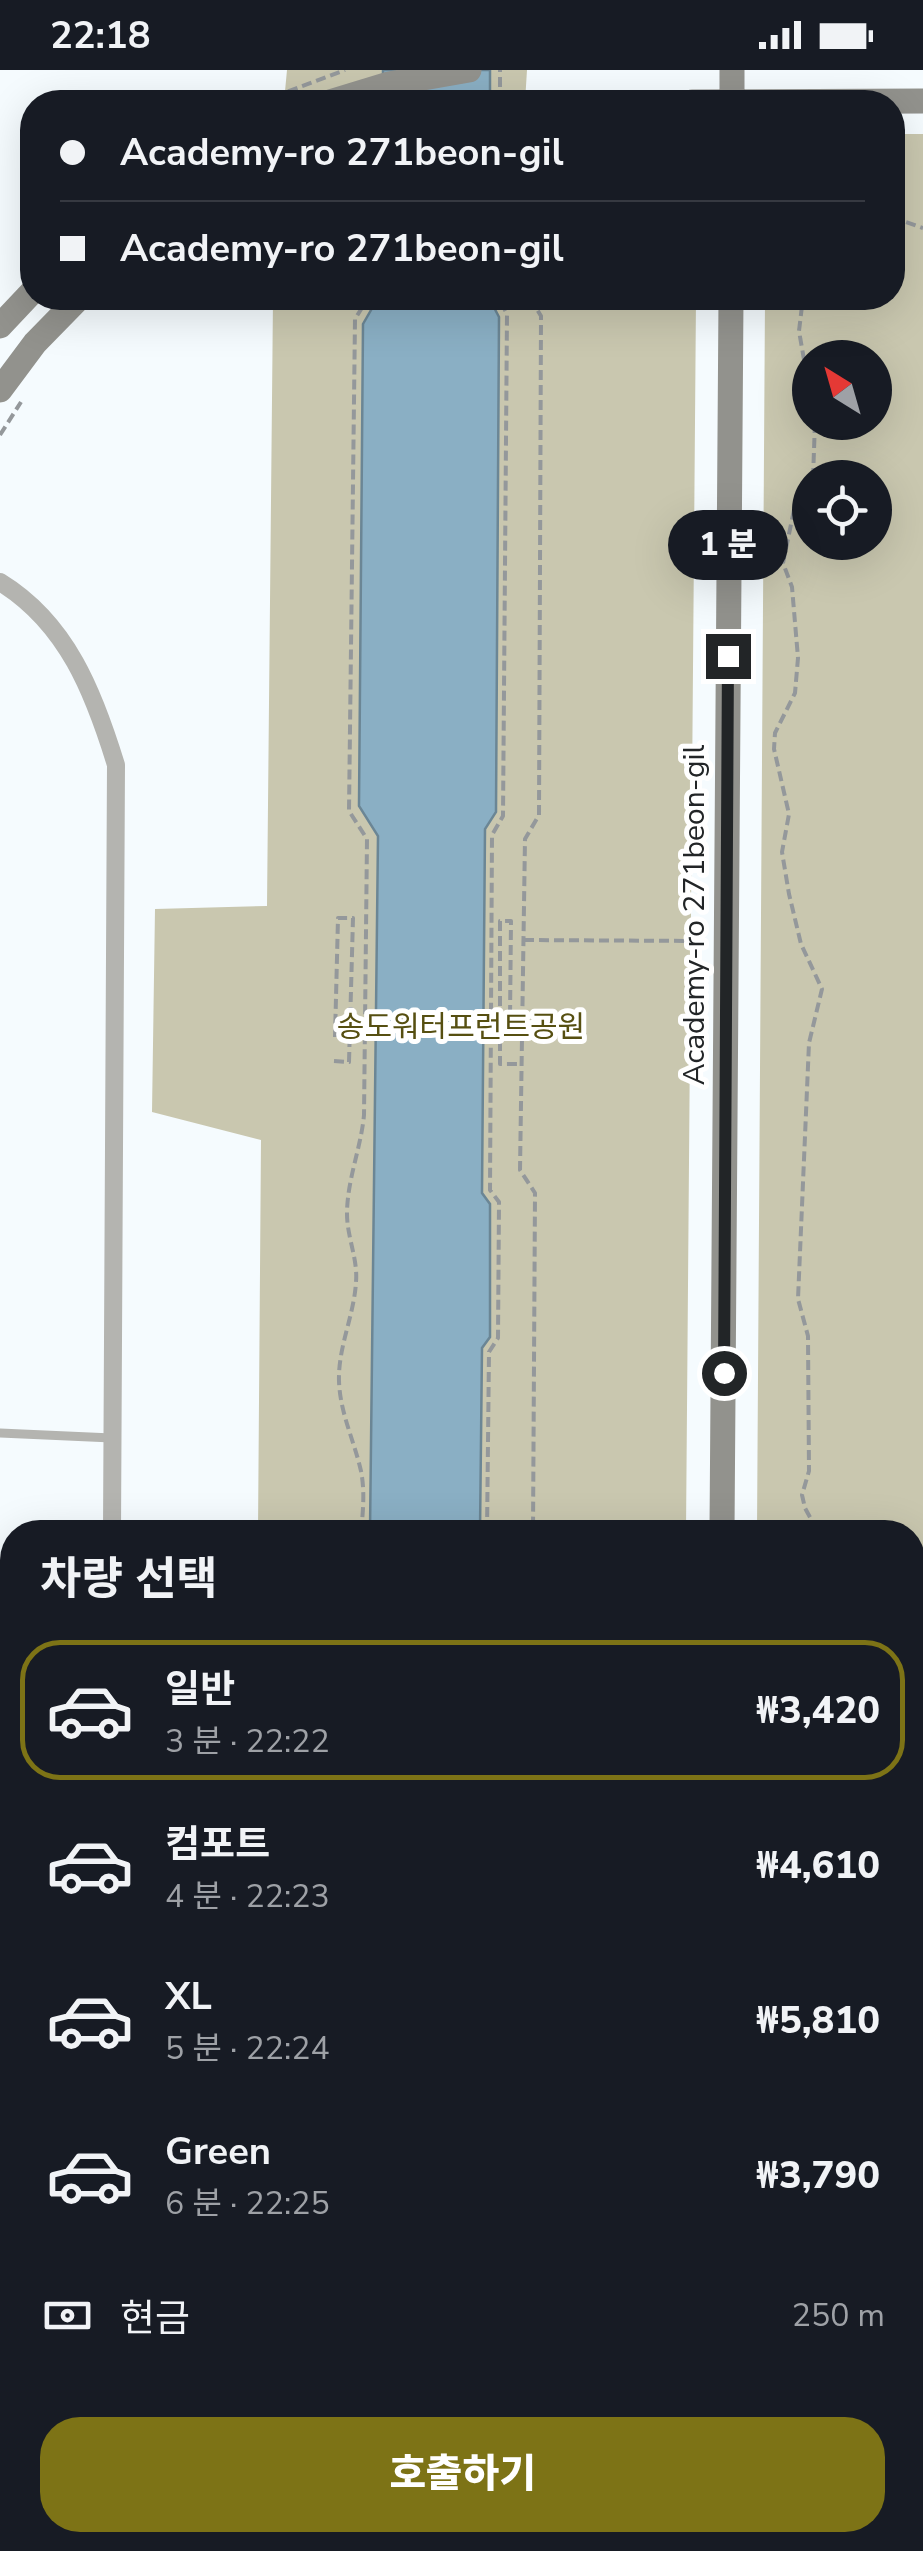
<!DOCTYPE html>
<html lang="ko">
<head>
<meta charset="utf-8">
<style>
  :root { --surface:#171b24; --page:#20242c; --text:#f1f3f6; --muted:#9ea1a6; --line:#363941; --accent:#7d7316 }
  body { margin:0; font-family:"Nunito Sans","Noto Sans KR",sans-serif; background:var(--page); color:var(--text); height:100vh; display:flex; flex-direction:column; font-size:38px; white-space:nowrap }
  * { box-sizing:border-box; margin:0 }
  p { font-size:32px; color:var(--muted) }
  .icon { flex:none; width:55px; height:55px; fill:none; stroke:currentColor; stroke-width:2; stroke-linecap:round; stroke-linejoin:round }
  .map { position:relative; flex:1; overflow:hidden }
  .side { position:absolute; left:0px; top:1450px; width:925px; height:1032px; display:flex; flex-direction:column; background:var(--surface); border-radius:40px 40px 0 0; box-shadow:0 10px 40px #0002 }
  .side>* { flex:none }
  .banner { position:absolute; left:20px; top:20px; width:885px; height:220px; border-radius:40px; box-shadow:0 10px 40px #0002; display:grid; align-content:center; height:220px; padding:0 40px; background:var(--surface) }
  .needle { width:65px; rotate:323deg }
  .controls { position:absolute; left:792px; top:270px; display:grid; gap:20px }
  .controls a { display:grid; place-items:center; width:100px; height:100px; border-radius:50%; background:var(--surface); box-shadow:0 10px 40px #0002; font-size:50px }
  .end { position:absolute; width:45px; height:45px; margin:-22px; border:12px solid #222527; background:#fff; box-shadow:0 0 0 5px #fff }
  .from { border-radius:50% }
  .bubble { position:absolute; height:70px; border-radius:35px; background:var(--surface); box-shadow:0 10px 40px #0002; font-size:32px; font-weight:800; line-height:70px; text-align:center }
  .banner b { display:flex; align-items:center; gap:35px; height:95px; font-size:38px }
  .banner b+b { border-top:2px solid var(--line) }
  .banner i { width:25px; height:25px; background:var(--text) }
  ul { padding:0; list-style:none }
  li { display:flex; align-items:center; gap:30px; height:140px; margin:0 20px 15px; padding:0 20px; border:5px solid transparent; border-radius:40px }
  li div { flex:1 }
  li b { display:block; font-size:38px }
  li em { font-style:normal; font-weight:800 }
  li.on { border-color:var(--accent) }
  li>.icon { width:90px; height:90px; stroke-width:1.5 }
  h2 { padding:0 40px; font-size:45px; line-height:120px }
  .pay { display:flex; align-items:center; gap:25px; height:110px; padding:0 40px; font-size:38px }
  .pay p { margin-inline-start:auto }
  .primary-button { display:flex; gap:20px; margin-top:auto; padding:20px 40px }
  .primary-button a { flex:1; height:115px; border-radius:40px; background:var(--accent); color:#fff; font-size:40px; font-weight:800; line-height:115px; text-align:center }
  .status { display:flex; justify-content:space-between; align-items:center; height:70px; padding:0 50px; background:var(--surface); direction:ltr }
  .status svg { height:28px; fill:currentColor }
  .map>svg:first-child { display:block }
  .green { fill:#c9c7af; fill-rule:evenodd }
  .water { fill:#8aafc4; stroke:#6b8695; stroke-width:2.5 }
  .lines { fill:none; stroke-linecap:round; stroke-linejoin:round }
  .path { stroke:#94989b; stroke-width:4; stroke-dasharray:10 5; stroke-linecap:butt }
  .lane { stroke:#b4b4b0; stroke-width:9 }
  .street { stroke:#b4b4b0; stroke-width:18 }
  .secondary { stroke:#92928d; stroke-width:25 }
  .path-bridge { stroke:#94989b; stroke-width:4; stroke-dasharray:10 5; stroke-linecap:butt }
  .secondary-bridge { stroke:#92928d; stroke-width:25 }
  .route { stroke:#222527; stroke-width:12 }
  .labels { text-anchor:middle; stroke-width:10; stroke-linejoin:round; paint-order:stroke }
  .street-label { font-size:30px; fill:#222527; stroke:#fff }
  .park-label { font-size:30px; fill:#564f11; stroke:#fff }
</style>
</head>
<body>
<div class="status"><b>22:18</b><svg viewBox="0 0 49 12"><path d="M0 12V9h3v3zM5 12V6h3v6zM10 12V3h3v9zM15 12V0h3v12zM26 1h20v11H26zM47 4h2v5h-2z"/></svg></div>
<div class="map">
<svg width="923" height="2481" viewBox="0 0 923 2481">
  <rect width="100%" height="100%" fill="#f5fbfe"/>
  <path class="green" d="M287,0h240l-2,32h-241z
    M893,64h30v1892h-11v-494h-155l8,-1234h127zM810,288h65v64h-65zM810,408h65v64h-65z
    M273,228h423l-10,1234h-428l3,-392 -109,-28 3,-203 112,-3z"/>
  <path class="water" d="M383,0h107v32h-107z
    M378,228h111l10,19 -3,495 -11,17 -3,364 8,11v133l-8,11 -2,184h-110l8,-696 -19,-30 4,-482z
    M912,1995l11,6 -1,141 -9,-1z
    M0,2177l12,5v288h628l34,11h-674z"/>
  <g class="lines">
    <path class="path" d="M260,32l85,-32
      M500,32v-32
      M892,147l31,11
      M530,228l11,18 -2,499 -14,24 -5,331 15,23 -2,339
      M802,236l-3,25 11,63
      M0,365l21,-33
      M813,408l2,-56
      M810,415l-15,20 -12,58 9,24 6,71 -3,35 -20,40 -1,16 15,65 -7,38 7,42 12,50 21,45 -13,54 -11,256 10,37 1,135 -7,24 3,13 13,24
      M524,870l173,1
      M521,950l-11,-1 1,-98h-11v143h22
      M334,991l15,1 4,-144h-15l-3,119
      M361,1462c2,-20 4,-41 0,-61 -7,-31 -21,-58 -22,-90 -1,-34 15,-65 17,-99 2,-23 -9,-45 -9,-68 0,-34 14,-66 17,-99l3,-276 -18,-28 6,-492 13,-21
      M487,1462l2,-180 9,-14 1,-136 -9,-12 2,-355 11,-19 4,-502 -8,-16
      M912,1587l11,5
      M912,2422l11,1"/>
    <path class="lane" d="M0,1363l112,5
      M912,1660h11"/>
    <path class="street" d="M0,512c67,41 94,111 116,183l-4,767
      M0,2011l12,4"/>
    <path class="secondary" d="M692,32l231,-1
      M732,32v-32
      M0,256l32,-34
      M0,320l35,-47 44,-45
      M722,1462l9,-1234
      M912,2459l11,1"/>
    <path class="path-bridge" d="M350,948l150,1"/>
    <path class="secondary-bridge" d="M330,32l59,-18 80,-14"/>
  </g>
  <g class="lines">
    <path class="route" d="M724,1303l4,-717"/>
  </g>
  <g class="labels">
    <g class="street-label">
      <text transform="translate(694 845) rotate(-90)" y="10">Academy-ro 271beon-gil</text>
    </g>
    <g class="park-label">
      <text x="461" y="967">송도워터프런트공원</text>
    </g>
  </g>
</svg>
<div class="controls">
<a><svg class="needle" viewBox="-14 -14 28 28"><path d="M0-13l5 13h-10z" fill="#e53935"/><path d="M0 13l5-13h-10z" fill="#9ea1a6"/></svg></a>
<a><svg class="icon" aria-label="locate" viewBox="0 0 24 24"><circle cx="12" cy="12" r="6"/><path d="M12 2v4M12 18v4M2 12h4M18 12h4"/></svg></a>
</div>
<i class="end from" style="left:724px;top:1303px"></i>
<i class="end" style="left:728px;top:586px"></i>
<div class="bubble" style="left:668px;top:440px;width:120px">1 분</div>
<div class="banner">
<b><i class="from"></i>Academy-ro 271beon-gil</b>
<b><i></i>Academy-ro 271beon-gil</b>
</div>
<section class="side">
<h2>차량 선택</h2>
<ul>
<li class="on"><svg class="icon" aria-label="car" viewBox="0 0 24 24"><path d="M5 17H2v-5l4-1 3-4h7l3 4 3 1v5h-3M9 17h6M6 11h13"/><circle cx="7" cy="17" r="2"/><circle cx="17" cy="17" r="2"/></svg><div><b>일반</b><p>3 분 · 22:22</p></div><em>₩3,420</em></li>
<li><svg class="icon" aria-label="car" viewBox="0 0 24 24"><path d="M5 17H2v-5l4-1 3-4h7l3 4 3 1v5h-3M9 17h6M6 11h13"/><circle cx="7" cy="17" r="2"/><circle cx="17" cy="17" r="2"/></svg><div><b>컴포트</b><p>4 분 · 22:23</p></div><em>₩4,610</em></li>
<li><svg class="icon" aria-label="car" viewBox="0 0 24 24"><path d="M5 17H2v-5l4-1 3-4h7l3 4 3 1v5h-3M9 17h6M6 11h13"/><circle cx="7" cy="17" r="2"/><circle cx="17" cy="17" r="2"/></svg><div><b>XL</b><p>5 분 · 22:24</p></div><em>₩5,810</em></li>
<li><svg class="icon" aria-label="car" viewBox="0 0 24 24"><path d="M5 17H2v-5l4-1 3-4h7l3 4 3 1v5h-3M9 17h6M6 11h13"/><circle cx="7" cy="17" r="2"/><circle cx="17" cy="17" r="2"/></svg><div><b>Green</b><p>6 분 · 22:25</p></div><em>₩3,790</em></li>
</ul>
<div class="pay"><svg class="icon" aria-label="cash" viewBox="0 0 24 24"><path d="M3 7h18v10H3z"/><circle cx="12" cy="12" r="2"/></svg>현금<p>250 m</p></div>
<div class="primary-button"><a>호출하기</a></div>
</section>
</div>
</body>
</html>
